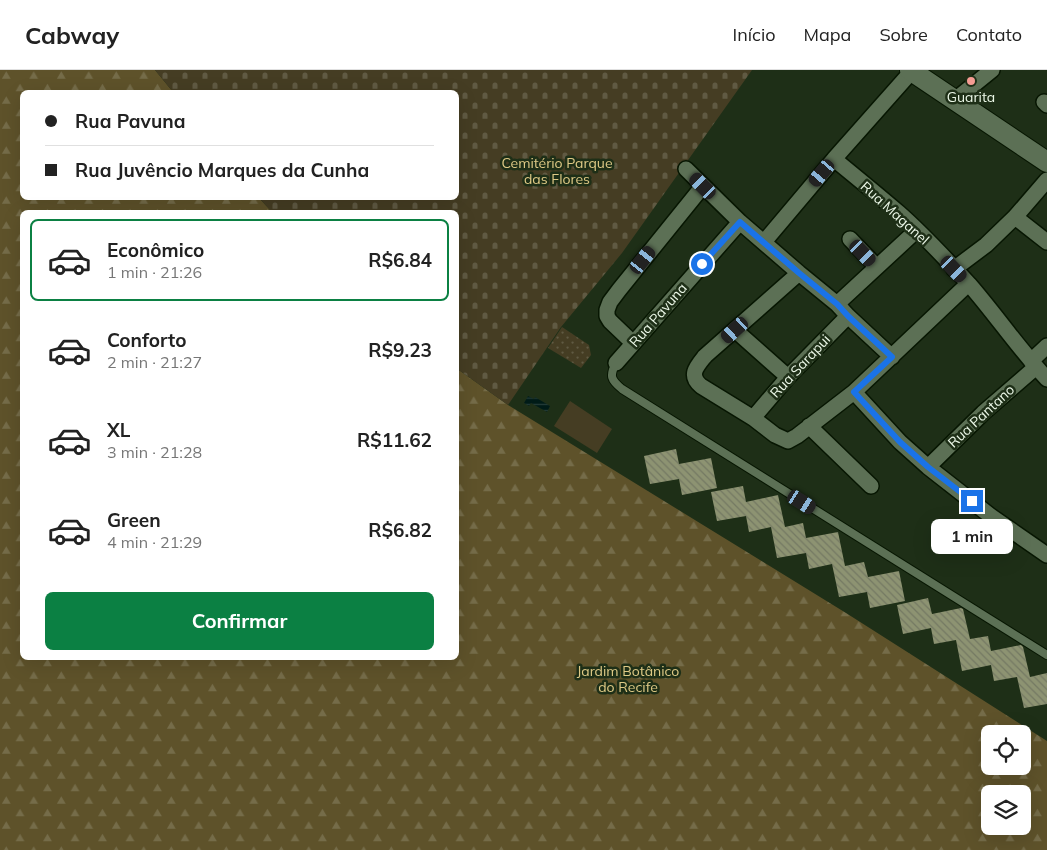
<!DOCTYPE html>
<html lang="pt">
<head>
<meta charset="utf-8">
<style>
  :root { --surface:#fff; --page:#f6f6f6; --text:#222; --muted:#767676; --line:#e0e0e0; --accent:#0b8043 }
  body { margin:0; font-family:Mulish,sans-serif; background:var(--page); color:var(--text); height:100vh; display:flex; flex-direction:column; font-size:19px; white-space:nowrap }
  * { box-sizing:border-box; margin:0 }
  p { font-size:16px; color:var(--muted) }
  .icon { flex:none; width:28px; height:28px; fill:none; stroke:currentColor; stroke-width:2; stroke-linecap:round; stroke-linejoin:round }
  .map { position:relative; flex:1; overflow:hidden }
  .details { position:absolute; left:20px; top:140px; width:439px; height:450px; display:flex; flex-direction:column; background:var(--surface); border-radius:8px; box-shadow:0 5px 20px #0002 }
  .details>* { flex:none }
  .top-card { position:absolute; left:20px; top:20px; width:439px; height:110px; border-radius:8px; box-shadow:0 5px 20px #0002; display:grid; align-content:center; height:110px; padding:0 25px; background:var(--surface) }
  .tools { position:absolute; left:981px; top:655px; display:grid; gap:10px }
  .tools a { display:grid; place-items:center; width:50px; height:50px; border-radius:8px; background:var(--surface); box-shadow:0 5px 20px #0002; font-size:25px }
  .end { position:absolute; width:22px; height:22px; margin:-11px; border:6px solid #1a73e8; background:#fff; box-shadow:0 0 0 2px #fff }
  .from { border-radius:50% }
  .bubble { position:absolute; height:35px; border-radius:8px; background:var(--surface); box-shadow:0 5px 20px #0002; font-size:16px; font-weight:700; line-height:35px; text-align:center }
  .car { position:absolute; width:15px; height:30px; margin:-15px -8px; border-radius:6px; box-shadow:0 0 4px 1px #0007; background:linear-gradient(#222 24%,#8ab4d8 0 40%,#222 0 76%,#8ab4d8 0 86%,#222 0) }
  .top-card b { display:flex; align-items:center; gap:18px; height:48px; font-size:19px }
  .top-card b+b { border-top:1px solid var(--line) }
  .top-card i { width:12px; height:12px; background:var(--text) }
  ul { padding:9px 0 0; list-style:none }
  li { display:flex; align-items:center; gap:15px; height:82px; margin:0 10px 8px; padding:0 15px; border:2px solid transparent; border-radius:8px }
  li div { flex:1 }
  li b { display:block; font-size:19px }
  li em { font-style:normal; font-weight:700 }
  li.current { border-color:var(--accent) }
  li>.icon { width:45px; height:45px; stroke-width:1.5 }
  .button { display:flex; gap:10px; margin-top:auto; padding:10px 25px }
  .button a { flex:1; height:58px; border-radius:8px; background:var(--accent); color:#fff; font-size:20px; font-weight:700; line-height:58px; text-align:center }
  header { display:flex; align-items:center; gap:30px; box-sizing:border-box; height:70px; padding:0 25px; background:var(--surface); border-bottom:1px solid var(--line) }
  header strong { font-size:24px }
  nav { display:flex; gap:28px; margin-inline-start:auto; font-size:18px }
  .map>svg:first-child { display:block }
  .grass { fill:#453d23 }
  .forest { fill:url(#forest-firs); fill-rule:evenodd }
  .cemetery { fill:url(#cemetery-stones) }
  .park { fill:url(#park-dots) }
  .water { fill:url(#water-rules) }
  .building { fill:url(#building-back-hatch) }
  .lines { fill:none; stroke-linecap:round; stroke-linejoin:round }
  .lane-casing { stroke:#071602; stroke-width:10 }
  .street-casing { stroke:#071602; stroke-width:18 }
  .secondary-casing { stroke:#071602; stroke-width:22 }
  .lane { stroke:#5c7055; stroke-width:8 }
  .street { stroke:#5c7055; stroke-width:15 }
  .secondary { stroke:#5c7055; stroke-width:20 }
  .route { stroke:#1a73e8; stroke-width:6 }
  .poi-dot { fill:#f59c93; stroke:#1e2f17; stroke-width:2 }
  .labels { text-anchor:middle; stroke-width:5; stroke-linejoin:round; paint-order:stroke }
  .poi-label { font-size:14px; fill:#ecf8e8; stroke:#1e2f17 }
  .park-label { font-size:14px; fill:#dfca86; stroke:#1e2f17 }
  .street-label { font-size:14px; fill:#ecf8e8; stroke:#1e2f17 }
</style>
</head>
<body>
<header>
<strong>Cabway</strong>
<nav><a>Início</a><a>Mapa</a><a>Sobre</a><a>Contato</a></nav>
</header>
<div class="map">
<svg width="1047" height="780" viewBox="0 0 1047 780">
  <defs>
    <pattern id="forest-firs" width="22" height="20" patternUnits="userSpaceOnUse" patternTransform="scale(1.25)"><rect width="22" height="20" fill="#5e522a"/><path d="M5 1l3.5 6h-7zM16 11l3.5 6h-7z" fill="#756c49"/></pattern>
    <pattern id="cemetery-stones" width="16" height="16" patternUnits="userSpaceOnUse" patternTransform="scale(1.25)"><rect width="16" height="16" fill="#453d23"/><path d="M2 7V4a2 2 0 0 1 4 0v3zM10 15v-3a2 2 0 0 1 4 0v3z" fill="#605a43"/></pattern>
    <pattern id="park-dots" width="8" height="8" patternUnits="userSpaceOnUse" patternTransform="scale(1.25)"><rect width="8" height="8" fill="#453d23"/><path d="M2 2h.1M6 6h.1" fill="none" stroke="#605a43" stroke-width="1.8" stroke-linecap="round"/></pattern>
    <pattern id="water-rules" width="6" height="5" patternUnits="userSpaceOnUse" patternTransform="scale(1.25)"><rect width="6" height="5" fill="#001b17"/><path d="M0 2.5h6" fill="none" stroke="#253d39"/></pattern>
    <pattern id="building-back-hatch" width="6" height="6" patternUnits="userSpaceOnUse" patternTransform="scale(1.25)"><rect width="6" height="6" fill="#8d9372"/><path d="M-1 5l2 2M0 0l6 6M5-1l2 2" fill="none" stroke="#747963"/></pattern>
  </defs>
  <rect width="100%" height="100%" fill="#1e2f17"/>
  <path class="grass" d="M570,331l42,28 -15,24 -43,-27z"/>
  <path class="forest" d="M0,0h155l18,22h-151v106h237l13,14h-250v446h434v-290l52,37 338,208 201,128v109h-1047zM990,664h32v32h-32zM990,724h32v32h-32z"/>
  <path class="cemetery" d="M155,0h597l-130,183 -61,74 -53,78 -52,-37v-156h-184l-13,-14h197v-106h-283z"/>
  <path class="park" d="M562,257l27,18 2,10 -10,13 -33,-20z"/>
  <path class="water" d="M528,326l6,3 1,-2 15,9 -3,6 -16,-9 -2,3 -5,-3z"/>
  <path class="building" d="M676,379l3,15 32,-6 6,30 -35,7 -3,-16 -29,5 -6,-28z
    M743,416l3,16 32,-7 7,32 18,-4 3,15 32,-6 7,34 19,-4 4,15 31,-6 6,30 -35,7 -3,-16 -28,5 -7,-33 -23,5 -3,-16 -29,5 -6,-31 -22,5 -3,-16 -29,5 -6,-29z
    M928,528l4,16 29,-6 2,1 7,30 18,-3 3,15 30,-6 2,2 7,30 17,-4v31l-23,4 -7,-31 -23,4 -3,-16 -29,6 -6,-31 -22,4 -3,-16 -28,6 -6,-29z"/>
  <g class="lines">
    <defs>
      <path id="lane" d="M616,293c-7,13 -5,17 6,26l425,266"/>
      <path id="street" d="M955,30l37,-30
        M1044,32l3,3
        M834,89c22,18 44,36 65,54 25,22 48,47 70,71 27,31 50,65 78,95
        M686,99l54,53 59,51 38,31 11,12 44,41
        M1015,147l32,25
        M850,169l27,28
        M764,172l70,-83 78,-88
        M954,199l32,-24 29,-28 32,-37
        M799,203l-94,83c-8,10 -17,19 -4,30l52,32 22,17 13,6 9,-5 57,-44 114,-108
        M837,234l80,-74
        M735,260l53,47
        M633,273l-23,-22 -3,-5v-6l3,-8 9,-12 84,-104
        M1031,291l16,-15
        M616,293l124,-141
        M854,322l46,50 28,25 64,50 55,38
        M753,348l35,-41 60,-61
        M809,356l62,60
        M928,397l55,-54 53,-46"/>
      <path id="secondary" d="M910,0l137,92"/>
    </defs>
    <use href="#lane" class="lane-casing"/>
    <use href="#street" class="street-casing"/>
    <use href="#secondary" class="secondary-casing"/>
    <use href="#lane" class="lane"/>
    <use href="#street" class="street"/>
    <use href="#secondary" class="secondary"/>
  </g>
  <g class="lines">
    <path class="route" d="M702,194l38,-42 59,51 38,31 11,12 44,41 -38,35 46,50 28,25 44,34"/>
  </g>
  <circle class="poi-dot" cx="971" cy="11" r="5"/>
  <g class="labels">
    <g class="poi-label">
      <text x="971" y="32">Guarita</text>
    </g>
    <g class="park-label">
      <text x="557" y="98">Cemitério Parque<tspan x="557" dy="16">das Flores</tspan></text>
      <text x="628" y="606">Jardim Botânico<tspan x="628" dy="16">do Recife</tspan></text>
    </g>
    <g class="street-label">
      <text transform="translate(895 143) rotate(42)" y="5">Rua Maganel</text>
      <text transform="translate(658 245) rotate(-49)" y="5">Rua Pavuna</text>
      <text transform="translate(800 296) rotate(-47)" y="5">Rua Sarapui</text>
      <text transform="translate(981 346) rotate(-43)" y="5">Rua Pantano</text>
    </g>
  </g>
</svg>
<div class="tools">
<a><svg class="icon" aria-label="locate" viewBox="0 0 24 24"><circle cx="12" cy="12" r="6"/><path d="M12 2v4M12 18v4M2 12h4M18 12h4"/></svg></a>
<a><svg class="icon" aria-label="layers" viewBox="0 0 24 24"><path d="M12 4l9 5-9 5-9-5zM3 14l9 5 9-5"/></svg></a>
</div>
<i class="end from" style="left:702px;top:194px"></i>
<i class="end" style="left:972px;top:431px"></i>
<div class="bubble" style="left:931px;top:449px;width:82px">1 min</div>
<i class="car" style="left:822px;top:103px;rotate:220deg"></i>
<i class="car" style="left:703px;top:116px;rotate:315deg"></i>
<i class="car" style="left:863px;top:183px;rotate:136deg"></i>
<i class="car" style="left:643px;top:190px;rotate:39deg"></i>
<i class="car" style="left:954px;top:199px;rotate:136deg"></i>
<i class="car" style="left:735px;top:260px;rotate:228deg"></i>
<i class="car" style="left:802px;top:432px;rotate:122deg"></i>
<div class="top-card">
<b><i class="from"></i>Rua Pavuna</b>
<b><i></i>Rua Juvêncio Marques da Cunha</b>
</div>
<section class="details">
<ul>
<li class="current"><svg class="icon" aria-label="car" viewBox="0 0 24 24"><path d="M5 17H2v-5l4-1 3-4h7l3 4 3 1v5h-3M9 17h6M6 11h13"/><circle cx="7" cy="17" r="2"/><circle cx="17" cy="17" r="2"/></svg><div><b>Econômico</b><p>1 min · 21:26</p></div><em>R$6.84</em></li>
<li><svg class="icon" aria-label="car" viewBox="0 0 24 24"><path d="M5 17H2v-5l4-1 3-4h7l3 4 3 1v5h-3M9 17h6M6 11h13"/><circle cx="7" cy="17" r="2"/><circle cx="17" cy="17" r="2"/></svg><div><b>Conforto</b><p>2 min · 21:27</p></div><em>R$9.23</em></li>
<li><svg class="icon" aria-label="car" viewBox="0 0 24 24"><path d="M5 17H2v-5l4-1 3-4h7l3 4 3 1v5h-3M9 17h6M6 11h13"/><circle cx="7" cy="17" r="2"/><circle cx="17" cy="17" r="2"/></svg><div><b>XL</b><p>3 min · 21:28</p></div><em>R$11.62</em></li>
<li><svg class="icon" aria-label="car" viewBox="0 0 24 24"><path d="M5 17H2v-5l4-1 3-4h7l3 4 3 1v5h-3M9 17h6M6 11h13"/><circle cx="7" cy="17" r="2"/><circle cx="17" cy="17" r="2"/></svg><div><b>Green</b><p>4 min · 21:29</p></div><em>R$6.82</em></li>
</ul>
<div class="button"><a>Confirmar</a></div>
</section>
</div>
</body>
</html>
